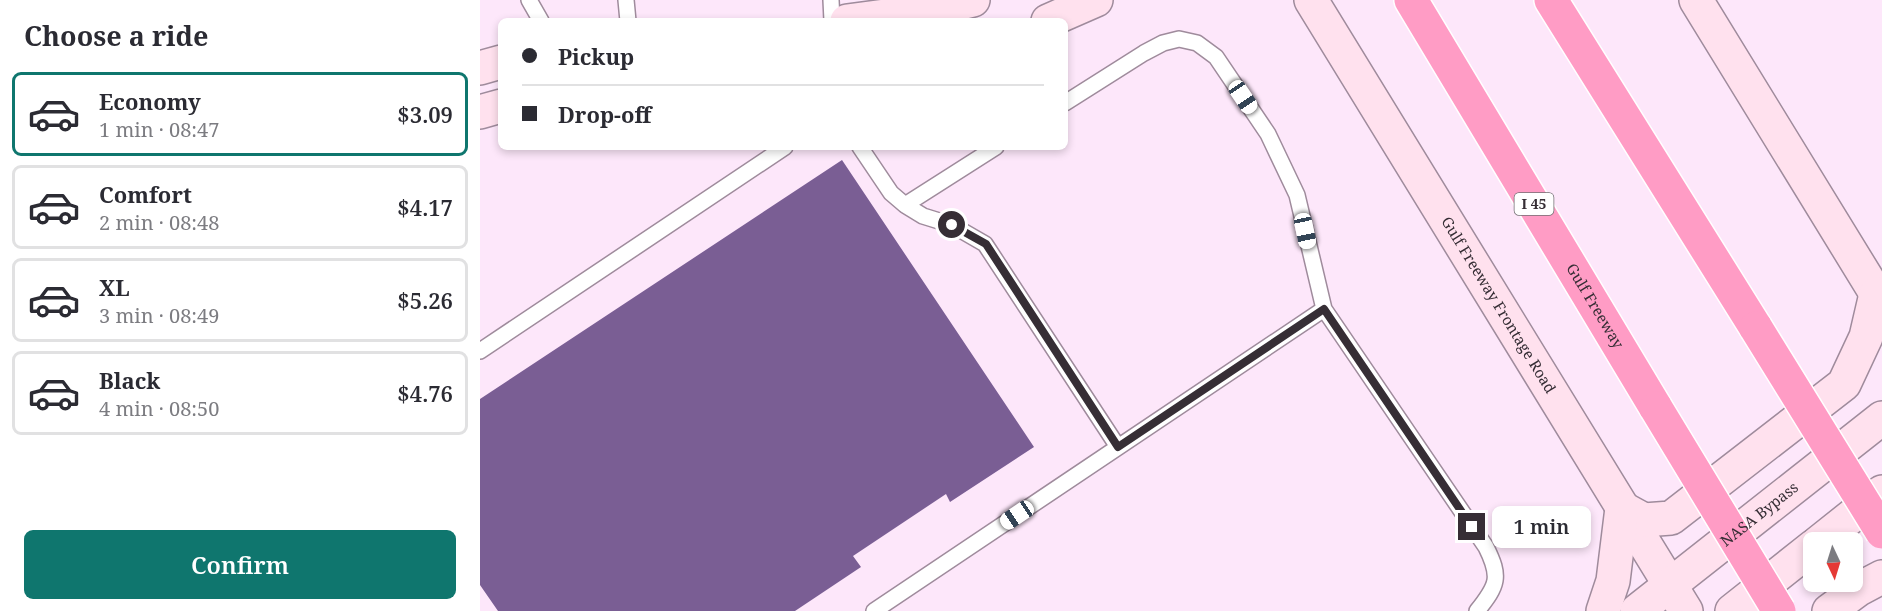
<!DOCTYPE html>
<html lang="en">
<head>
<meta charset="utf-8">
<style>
  :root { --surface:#fff; --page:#f2f2f3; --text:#2b2b33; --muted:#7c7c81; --line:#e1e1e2; --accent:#0f766e }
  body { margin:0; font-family:"Noto Serif",serif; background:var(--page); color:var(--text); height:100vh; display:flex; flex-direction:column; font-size:22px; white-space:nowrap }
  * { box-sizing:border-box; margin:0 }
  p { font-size:20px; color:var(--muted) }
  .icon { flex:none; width:33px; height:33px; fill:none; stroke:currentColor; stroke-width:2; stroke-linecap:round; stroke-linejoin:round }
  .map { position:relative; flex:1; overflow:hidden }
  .details { display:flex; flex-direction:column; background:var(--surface); width:480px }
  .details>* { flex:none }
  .guide { position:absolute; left:18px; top:18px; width:570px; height:132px; border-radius:9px; box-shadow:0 3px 9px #0003; display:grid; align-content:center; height:132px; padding:0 24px; background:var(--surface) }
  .needle { width:39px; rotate:176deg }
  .tools { position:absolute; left:1323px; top:532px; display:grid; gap:12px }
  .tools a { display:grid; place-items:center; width:60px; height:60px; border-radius:9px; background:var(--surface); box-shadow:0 3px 9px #0003; font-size:30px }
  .end { position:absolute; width:27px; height:27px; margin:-14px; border:8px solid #362e35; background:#fff; box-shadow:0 0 0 3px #fff }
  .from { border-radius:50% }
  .bubble { position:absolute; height:42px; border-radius:9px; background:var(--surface); box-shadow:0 3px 9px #0003; font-size:20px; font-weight:600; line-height:42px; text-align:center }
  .car { position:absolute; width:18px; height:36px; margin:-18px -9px; border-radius:8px; box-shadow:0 0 4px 2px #0007; background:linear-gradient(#fff 24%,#345 0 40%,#fff 0 76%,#345 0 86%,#fff 0) }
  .guide b { display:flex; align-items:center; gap:21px; height:57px; font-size:22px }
  .guide b+b { border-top:2px solid var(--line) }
  .guide i { width:15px; height:15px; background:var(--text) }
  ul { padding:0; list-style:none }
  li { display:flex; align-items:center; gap:18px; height:84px; margin:0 12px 9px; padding:0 12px; border:3px solid var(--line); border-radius:9px }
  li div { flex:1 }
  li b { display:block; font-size:22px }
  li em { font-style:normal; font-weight:600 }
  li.selected { border-color:var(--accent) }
  li>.icon { width:54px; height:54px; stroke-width:1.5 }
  h2 { padding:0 24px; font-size:27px; line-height:72px }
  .cta { display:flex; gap:12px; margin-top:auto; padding:12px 24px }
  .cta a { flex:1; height:69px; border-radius:9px; background:var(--accent); color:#fff; font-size:24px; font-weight:600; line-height:69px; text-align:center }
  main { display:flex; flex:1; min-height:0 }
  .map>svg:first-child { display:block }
  .building { fill:#7a5e94 }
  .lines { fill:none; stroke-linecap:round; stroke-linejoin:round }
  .lane-casing { stroke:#9f8b9c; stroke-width:18 }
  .secondary-casing { stroke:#9f8b9c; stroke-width:36 }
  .highway-casing { stroke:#fff; stroke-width:36 }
  .lane { stroke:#fff; stroke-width:15 }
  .secondary { stroke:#ffe1ee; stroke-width:33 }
  .highway { stroke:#ff9cc5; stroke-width:33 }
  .highway-bridge-casing { stroke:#fff; stroke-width:36; stroke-linecap:butt }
  .highway-bridge { stroke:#ff9cc5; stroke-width:33 }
  .route { stroke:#362e35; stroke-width:8 }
  .labels { text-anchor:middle; stroke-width:6; stroke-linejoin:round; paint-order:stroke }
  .shield { fill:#fff; stroke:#726d72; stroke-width:1.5 }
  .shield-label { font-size:14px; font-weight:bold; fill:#362e35 }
  .street-label { font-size:15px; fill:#362e35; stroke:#fff }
</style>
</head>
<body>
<main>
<section class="details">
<h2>Choose a ride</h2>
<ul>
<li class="selected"><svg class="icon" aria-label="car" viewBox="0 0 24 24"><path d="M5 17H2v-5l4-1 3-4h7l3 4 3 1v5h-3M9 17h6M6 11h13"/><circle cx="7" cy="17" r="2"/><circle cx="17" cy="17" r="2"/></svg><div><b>Economy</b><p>1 min · 08:47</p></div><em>$3.09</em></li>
<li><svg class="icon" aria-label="car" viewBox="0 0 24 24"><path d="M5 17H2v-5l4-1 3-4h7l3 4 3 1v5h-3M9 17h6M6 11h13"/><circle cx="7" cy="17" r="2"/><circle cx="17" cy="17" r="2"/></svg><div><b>Comfort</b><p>2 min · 08:48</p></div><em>$4.17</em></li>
<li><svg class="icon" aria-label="car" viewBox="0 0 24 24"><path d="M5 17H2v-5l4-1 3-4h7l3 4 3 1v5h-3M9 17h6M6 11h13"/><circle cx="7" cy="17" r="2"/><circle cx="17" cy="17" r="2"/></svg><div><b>XL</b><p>3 min · 08:49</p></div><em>$5.26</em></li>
<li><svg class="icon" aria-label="car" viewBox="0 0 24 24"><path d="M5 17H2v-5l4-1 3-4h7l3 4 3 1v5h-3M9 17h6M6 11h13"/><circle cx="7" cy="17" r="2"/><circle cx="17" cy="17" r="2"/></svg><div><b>Black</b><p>4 min · 08:50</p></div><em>$4.76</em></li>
</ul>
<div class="cta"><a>Confirm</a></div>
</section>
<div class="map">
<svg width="1402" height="611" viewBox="0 0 1402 611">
  <rect width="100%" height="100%" fill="#fde7fa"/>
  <path class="building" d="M362,160l192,287 -84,55 -4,-8 -93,62 8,11 -66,44h-297l-18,-26v-186z"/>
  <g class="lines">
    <defs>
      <path id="lane" d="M49,0l12,21
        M146,0l2,21
        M351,0l1,21
        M585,103l79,-50 19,-10 16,-4 18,4 19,14 52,77 29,61 27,114 162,238c15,30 12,38 -9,64
        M380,147l31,46 14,12 18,11 29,9 33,19 133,203
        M425,205l91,-58
        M0,351l305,-204
        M394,611l450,-302"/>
      <g id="secondary">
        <path id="s1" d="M831,0l375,611"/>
        <path d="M1216,0l186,303"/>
        <path d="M367,21l85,-11 41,-10"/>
        <path d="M568,21l48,-21"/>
        <path d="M0,68l21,-6"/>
        <path d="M0,112l21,-6"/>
        <path d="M1142,508l22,12 27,-2 173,-134 22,-47 10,-43"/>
        <path d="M1338,543l64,-51"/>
        <path d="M1123,611l10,-30 9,-73"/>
        <path id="s2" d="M1157,611l245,-193"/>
        <path d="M1252,611l82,-65"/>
        <path d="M1349,611l30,-22 23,-12"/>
      </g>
      <g id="highway">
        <path id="s3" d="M931,0l245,408"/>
        <path d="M1071,0l205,328"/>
      </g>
    </defs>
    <use href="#lane" class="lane-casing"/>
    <use href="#secondary" class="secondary-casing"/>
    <use href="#highway" class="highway-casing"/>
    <use href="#lane" class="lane"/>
    <use href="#secondary" class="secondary"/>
    <use href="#highway" class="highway"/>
    <defs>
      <path id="highway-bridge" d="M1276,328l126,204
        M1176,408l123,203"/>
    </defs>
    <use href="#highway-bridge" class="highway-bridge-casing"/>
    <use href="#highway-bridge" class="highway-bridge"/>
  </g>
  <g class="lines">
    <path class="route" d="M472,225l34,19 132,203 206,-138 148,218"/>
  </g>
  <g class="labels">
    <rect class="shield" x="1034.5" y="193" width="39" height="22" rx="4.5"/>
    <g class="shield-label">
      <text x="1054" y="209">I 45</text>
    </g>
    <g class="street-label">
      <text dy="5" stroke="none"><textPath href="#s1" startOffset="358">Gulf Freeway Frontage Road</textPath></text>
      <text dy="5" stroke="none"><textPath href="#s3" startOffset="357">Gulf Freeway</textPath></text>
      <text dy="5" stroke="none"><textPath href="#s2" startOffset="156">NASA Bypass</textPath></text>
    </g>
  </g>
</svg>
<div class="tools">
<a><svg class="needle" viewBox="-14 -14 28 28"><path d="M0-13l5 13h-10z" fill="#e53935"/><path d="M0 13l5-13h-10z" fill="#7c7c81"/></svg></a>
</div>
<i class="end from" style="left:472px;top:225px"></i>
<i class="end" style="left:992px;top:527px"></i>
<div class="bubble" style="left:1012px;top:506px;width:99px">1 min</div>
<i class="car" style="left:763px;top:97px;rotate:146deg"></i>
<i class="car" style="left:825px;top:231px;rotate:168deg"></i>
<i class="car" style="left:537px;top:515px;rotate:236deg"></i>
<div class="guide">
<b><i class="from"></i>Pickup</b>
<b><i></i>Drop-off</b>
</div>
</div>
</main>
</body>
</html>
